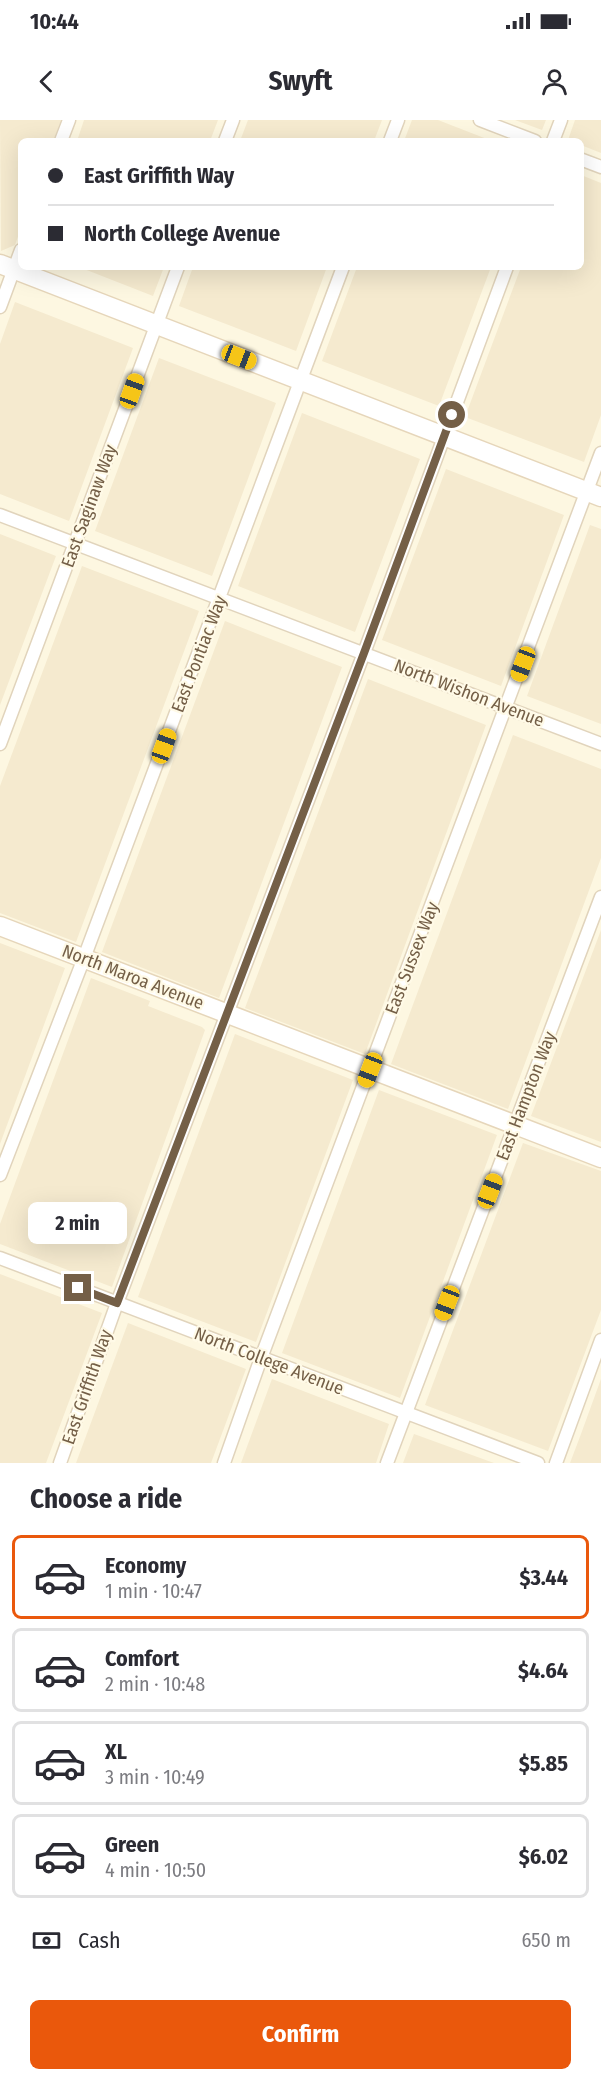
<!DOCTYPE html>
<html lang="en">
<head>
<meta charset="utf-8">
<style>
  :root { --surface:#fff; --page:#f2f2f3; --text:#2b2b33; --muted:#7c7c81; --line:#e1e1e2; --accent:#ea580c }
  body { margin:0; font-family:"Fira Sans Condensed",sans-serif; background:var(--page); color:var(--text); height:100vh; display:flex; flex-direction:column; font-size:22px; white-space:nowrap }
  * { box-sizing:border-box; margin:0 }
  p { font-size:20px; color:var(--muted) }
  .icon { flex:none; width:33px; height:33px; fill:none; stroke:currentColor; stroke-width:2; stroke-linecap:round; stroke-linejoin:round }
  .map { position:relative; height:1343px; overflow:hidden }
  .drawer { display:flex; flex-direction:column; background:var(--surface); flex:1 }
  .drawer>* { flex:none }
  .banner { position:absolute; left:18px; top:18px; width:566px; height:132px; border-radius:9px; box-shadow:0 6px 24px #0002; display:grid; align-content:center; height:132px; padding:0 30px; background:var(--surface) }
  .end { position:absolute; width:27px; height:27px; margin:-14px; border:8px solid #745f47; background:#fff; box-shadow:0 0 0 3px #fff }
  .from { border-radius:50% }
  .bubble { position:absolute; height:42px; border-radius:9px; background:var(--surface); box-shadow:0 6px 24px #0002; font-size:20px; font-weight:700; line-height:42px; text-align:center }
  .car { position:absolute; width:18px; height:36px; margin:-18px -9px; border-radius:8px; box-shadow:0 0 4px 2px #0007; background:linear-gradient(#f5c518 24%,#345 0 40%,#f5c518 0 76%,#345 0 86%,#f5c518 0) }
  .banner b { display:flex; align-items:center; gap:21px; height:57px; font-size:22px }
  .banner b+b { border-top:2px solid var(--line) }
  .banner i { width:15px; height:15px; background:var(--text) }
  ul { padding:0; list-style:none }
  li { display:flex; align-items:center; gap:18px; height:84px; margin:0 12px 9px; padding:0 18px; border:3px solid var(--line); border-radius:9px }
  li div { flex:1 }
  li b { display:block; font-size:22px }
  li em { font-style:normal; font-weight:700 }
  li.current { border-color:var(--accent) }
  li>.icon { width:54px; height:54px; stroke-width:1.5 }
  h2 { padding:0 30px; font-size:27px; line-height:72px }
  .pay { display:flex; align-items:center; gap:15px; height:66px; padding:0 30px; font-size:22px }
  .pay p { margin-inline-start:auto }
  .primary-button { display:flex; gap:12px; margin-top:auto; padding:12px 30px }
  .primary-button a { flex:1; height:69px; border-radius:9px; background:var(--accent); color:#fff; font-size:24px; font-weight:700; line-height:69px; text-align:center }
  .status { display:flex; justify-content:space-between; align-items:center; height:42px; padding:0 30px; background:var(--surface); direction:ltr }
  .status svg { height:16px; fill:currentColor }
  header { display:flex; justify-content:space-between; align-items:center; height:78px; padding:0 30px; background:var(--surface); font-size:27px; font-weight:700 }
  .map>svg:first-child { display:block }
  .residential { fill:#f5eacf }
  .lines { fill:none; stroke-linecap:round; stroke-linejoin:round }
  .street-casing { stroke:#e1d4bc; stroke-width:15 }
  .secondary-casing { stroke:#e6d6ba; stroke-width:21 }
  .street { stroke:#fff; stroke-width:12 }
  .secondary { stroke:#fff; stroke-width:18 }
  .route { stroke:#745f47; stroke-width:8 }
  .labels { text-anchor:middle; stroke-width:4.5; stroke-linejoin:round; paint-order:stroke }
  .street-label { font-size:18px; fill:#745f47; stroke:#fffae7 }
</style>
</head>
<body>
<div class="status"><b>10:44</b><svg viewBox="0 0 49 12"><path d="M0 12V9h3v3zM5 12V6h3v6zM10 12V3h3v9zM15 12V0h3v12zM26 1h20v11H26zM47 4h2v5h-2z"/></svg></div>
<header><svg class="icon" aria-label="back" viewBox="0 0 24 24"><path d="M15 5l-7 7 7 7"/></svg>Swyft<svg class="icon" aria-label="person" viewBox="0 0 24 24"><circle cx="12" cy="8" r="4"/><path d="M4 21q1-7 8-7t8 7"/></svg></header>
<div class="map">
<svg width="601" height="1343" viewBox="0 0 601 1343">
  <rect width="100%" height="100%" fill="#fdf7e1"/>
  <path class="residential" d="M0,0h61l-8,21h-32v87l-6,17 -14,6z
    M84,0h134l-8,21h-133z
    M248,0h134l-8,21h-134z
    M412,0h26l54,21h-88z
    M515,0h31l-4,10z
    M575,0h26v33l-20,-8 -1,-4 -12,-1z
    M581,55l20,8v232l-17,47 -119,-45 56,-150h59z
    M79,147h85l-11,29z
    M193,147h134l-31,84 -117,-45z
    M357,147h134l-52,139 -117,-45z
    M15,182l118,46 -64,173 -69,-27v-150z
    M159,238l117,45 -64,173 -117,-45z
    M302,293l118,46 -65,173 -117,-46z
    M446,349l118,46 -63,171 -119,-46z
    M590,405l11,4v195l-74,-28z
    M0,414l56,22 -56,149z
    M82,446l117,45 -123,331 -76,-29v-127z
    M225,501l117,46 -123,331 -117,-46z
    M368,559l118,46 -121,329 -120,-46z
    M513,615l88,34v89l-93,251 -117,-45z
    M601,810v212l-70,-26z
    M0,823l65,25 -65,176z
    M91,858l59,23 -2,5 54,21 3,3 -93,257 -112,-43v-20z
    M235,914l118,46 -97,262 -118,-45z
    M379,970l118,45 -97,263 -118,-45z
    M523,1023l78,28v139l-53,141 -123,-46z
    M0,1154l102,39 -56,150h-46z
    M128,1203l118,46 -35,94h-135z
    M272,1259l117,45 -13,39h-135z
    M601,1259v84h-31l11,-29z
    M414,1314l80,29h-91z"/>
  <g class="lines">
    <defs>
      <path id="street" d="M480,0l55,21
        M61,21l8,-21
        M225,21l8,-21
        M390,21l8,-21
        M553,21l8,-21
        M580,39l21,8
        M0,187l21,-57
        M0,395l601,229
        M0,624l178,-477
        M0,1055l84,-217 259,-691
        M0,1138l538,205
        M60,1343l57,-160 247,-650 143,-386
        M224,1343l37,-105 340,-905
        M387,1343l214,-566
        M556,1343l45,-123"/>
      <path id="secondary" d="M0,144l601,233
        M0,806l601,232"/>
    </defs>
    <use href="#street" class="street-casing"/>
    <use href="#secondary" class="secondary-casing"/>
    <use href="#street" class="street"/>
    <use href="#secondary" class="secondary"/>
  </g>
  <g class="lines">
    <path class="route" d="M78,1168l39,15 247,-650 88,-238"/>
  </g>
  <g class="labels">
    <g class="street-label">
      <text transform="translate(89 386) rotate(-70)" y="6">East Saginaw Way</text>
      <text transform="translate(199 534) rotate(-69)" y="6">East Pontiac Way</text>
      <text transform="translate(469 573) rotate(21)" y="6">North Wishon Avenue</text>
      <text transform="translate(412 838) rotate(-69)" y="6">East Sussex Way</text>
      <text transform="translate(133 857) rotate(21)" y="6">North Maroa Avenue</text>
      <text transform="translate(526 976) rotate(-69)" y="6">East Hampton Way</text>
      <text transform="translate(269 1241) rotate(21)" y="6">North College Avenue</text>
      <text transform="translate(87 1267) rotate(-71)" y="6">East Griffith Way</text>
    </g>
  </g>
</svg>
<i class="end from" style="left:452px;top:295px"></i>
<i class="end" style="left:78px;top:1168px"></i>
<div class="bubble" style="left:28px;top:1082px;width:99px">2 min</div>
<i class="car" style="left:239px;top:237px;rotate:111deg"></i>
<i class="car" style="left:132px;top:271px;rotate:20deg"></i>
<i class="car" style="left:523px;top:544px;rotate:201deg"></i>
<i class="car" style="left:164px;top:626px;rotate:20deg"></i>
<i class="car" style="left:370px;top:950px;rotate:201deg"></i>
<i class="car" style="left:490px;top:1071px;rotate:21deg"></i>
<i class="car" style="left:447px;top:1183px;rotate:201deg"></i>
<div class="banner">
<b><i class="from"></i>East Griffith Way</b>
<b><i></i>North College Avenue</b>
</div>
</div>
<section class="drawer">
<h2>Choose a ride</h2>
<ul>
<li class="current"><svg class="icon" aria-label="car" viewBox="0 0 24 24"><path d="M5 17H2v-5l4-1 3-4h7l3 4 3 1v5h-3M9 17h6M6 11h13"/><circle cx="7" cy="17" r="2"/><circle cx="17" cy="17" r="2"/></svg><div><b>Economy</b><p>1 min · 10:47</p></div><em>$3.44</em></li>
<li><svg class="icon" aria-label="car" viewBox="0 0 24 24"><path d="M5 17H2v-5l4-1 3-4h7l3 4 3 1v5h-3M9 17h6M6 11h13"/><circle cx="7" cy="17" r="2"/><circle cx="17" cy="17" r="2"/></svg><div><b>Comfort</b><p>2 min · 10:48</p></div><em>$4.64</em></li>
<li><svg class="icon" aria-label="car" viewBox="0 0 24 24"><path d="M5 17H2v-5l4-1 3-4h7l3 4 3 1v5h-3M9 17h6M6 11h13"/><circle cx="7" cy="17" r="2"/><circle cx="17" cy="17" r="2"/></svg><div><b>XL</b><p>3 min · 10:49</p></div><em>$5.85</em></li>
<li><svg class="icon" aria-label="car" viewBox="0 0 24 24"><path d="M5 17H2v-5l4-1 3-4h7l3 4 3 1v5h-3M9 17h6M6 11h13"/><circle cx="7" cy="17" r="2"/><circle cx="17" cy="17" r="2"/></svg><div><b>Green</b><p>4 min · 10:50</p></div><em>$6.02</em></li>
</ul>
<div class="pay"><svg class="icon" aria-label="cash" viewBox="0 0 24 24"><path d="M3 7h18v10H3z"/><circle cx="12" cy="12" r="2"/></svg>Cash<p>650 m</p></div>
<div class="primary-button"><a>Confirm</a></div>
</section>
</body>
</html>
